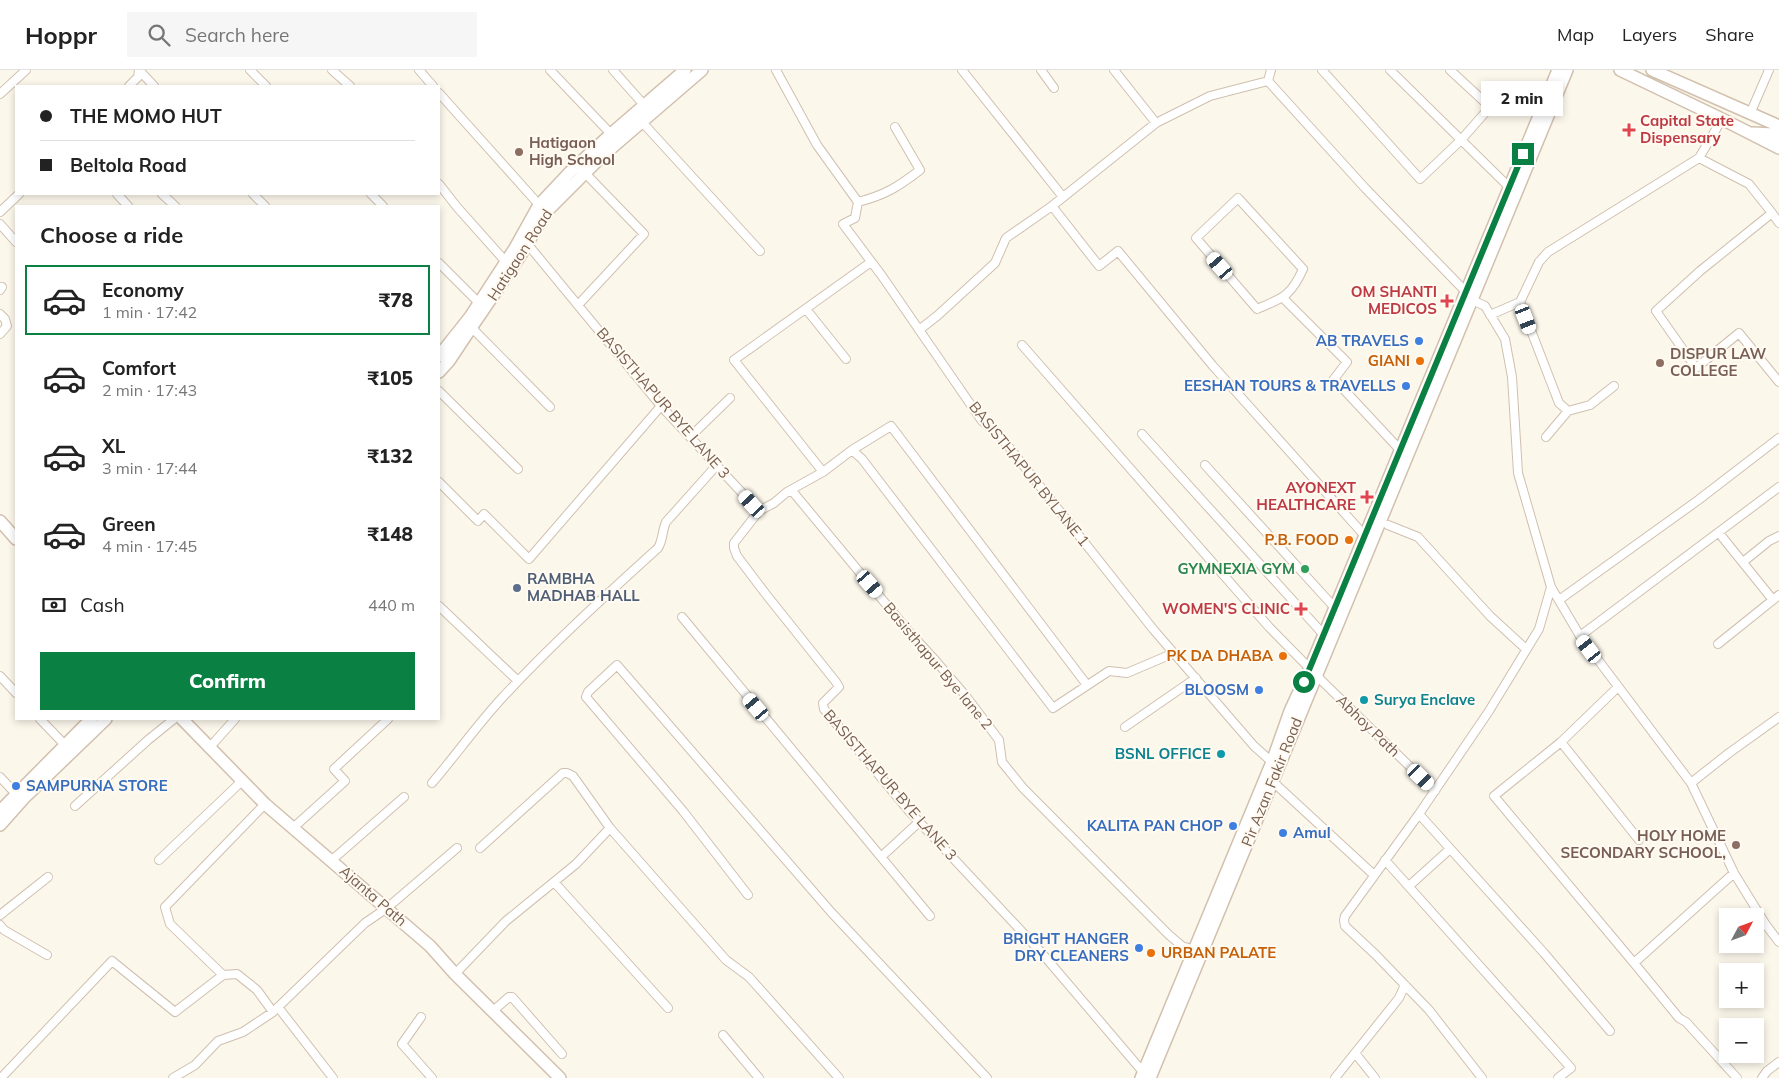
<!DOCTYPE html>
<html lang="en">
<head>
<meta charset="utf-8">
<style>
  :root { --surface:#fff; --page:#f6f6f6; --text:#222; --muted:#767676; --line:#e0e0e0; --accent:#0b8043 }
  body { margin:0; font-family:Mulish,sans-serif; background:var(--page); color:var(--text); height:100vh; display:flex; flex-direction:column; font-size:19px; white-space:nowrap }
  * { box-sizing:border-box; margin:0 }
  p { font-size:16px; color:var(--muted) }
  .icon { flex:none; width:28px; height:28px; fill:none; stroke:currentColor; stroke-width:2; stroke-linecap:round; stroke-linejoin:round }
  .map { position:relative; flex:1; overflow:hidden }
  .sheet { position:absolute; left:15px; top:135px; width:425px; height:515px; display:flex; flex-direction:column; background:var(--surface); border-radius:0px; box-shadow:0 2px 8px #0003 }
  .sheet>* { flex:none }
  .hud { position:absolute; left:15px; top:15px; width:425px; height:110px; border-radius:0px; box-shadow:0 2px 8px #0003; display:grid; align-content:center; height:110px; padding:0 25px; background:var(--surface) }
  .needle { width:32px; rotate:49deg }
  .fabs { position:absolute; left:1719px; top:838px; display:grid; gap:10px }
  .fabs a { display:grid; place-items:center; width:45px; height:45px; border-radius:0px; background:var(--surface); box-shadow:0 2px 8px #0003; font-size:25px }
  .end { position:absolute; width:22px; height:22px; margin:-11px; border:6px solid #0b8043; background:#fff; box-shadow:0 0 0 2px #fff }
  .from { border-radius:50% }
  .bubble { position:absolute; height:35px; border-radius:0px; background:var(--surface); box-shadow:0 2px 8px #0003; font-size:16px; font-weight:800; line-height:35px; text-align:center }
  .car { position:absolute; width:15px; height:30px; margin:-15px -8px; border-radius:6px; box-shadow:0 0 4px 1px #0007; background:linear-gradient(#fff 24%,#345 0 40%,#fff 0 76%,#345 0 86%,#fff 0) }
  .hud b { display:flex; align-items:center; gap:18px; height:48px; font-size:19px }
  .hud b+b { border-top:1px solid var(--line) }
  .hud i { width:12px; height:12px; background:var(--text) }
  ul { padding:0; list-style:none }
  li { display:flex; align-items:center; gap:15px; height:70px; margin:0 10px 8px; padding:0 15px; border:2px solid transparent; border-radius:0px }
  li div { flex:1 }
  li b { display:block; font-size:19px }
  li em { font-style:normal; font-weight:800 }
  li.active { border-color:var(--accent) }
  li>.icon { width:45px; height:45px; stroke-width:1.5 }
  h2 { padding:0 25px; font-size:22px; line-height:60px }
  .pay { display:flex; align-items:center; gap:12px; height:55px; padding:0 25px; font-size:19px }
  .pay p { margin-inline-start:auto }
  .action { display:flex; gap:10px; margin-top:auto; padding:10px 25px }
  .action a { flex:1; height:58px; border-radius:0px; background:var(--accent); color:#fff; font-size:20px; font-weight:800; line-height:58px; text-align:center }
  header { display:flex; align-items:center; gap:30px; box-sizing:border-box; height:70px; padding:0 25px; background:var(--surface); border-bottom:1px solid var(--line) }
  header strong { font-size:24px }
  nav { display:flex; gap:28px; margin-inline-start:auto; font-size:18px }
  .search { width:350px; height:45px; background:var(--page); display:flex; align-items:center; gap:12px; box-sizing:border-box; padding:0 18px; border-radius:0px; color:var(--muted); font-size:19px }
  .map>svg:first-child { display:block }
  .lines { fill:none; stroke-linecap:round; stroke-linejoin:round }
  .street-casing { stroke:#cfc0b0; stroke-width:10 }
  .secondary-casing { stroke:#d2c0ae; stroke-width:14 }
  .street { stroke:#fff; stroke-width:8 }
  .secondary { stroke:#fff; stroke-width:11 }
  .route { stroke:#0b8043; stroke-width:6 }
  .health-dot { fill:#e0444e; stroke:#fffaf2; stroke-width:2 }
  .education-dot { fill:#8d6e63; stroke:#fffaf2; stroke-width:2 }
  .shop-dot { fill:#3f7fe0; stroke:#fffaf2; stroke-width:2 }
  .food-dot { fill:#e8710a; stroke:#fffaf2; stroke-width:2 }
  .leisure-dot { fill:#2e9e5b; stroke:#fffaf2; stroke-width:2 }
  .service-dot { fill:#5c6f8a; stroke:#fffaf2; stroke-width:2 }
  .culture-dot { fill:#0f9aa8; stroke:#fffaf2; stroke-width:2 }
  .labels { text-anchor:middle; stroke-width:4; stroke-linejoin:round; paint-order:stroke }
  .health-label { font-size:15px; font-weight:bold; fill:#be3a42; stroke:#fffaf2; text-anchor:end }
  .education-label { font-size:15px; font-weight:bold; fill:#785e54; stroke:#fffaf2; text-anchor:start }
  .street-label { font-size:15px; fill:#785f4e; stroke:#fffaf2 }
  .shop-label { font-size:15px; font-weight:bold; fill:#366cbe; stroke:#fffaf2; text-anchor:end }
  .food-label { font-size:15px; font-weight:bold; fill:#c56008; stroke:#fffaf2; text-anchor:end }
  .leisure-label { font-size:15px; font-weight:bold; fill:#27864d; stroke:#fffaf2; text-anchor:end }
  .service-label { font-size:15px; font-weight:bold; fill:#4e5e75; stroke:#fffaf2; text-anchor:start }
  .culture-label { font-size:15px; font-weight:bold; fill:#0d838f; stroke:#fffaf2; text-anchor:start }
</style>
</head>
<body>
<header>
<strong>Hoppr</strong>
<div class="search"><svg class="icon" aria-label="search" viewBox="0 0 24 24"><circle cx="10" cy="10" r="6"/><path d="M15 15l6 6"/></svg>Search here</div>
<nav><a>Map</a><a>Layers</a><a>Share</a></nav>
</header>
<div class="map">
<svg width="1779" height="1008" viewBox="0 0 1779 1008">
  <rect width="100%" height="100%" fill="#fcf7eb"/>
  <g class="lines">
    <defs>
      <path id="street" d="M139,0l15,16
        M250,0l16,16
        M332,0l18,16
        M419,0l14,16
        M550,0l61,64
        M613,0l31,35
        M776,0l41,75 41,57 -3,16 -12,6 39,52 100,145 19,16 152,192 101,117 18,16
        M962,0l101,127
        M1041,0l13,18
        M1114,0l42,53
        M1322,0l98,109 41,-39 29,-33 -40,-37
        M1390,0l119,117
        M1268,11l97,107 101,104
        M1268,11l3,-11
        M129,16l9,-9 1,-7
        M439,23l102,114
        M0,24l26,-24
        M1750,44l19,-44
        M1722,49l-23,39 50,26 23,29 -72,58 -44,40 40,57 43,-35 40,49
        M642,52l118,129
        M439,114l18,23 49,55
        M117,124l11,12
        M162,124l13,12
        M253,124l12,12
        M371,124l12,12
        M1238,128l65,71c-12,27 -20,29 -46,40l-61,-71z
        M858,132c27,-7 40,-15 62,-32l-25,-43
        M1052,136l47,60 19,-15 95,115 152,170
        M0,142l19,-18
        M1772,143l7,10
        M0,154l16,18
        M525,171l136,165 98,105 -25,32v5l3,8 28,37 71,89 3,5 -16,16 1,6 85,102 131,140 103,121
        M439,193l40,40
        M0,220l2,-3
        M1283,228l64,64 -13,17 69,74
        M1472,230l13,6 20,33 7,38 6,96 33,114 29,49 111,147 43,90 32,52 13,17
        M1520,232l39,101 9,8 22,-6 24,-19
        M578,235l66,-71 -59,-61
        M806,239l40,50
        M0,244l5,5 2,7 -7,8
        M1490,245l30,-13 19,-40 9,-10 151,-94
        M469,255l81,82
        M919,260l18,-14 58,-53 11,-25 46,-32 104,-83 54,-27 58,-15
        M1022,275l247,282 54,55 112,109
        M439,321l79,78
        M1142,364l182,201
        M690,367l40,-39
        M1546,367l22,-26
        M1205,395l130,143
        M823,402l29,-22
        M439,412l39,39 6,-7 45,45 132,-153
        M787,422l36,-20 -89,-112 137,-98
        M759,441l15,-8 13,-11h6l117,141 25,27 30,35 34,45 3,22 21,26 146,147 13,11 12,4
        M1388,455l30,12 72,79 36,33
        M1719,463l54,67
        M1743,492l26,-21 10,-5
        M1559,530l138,-99 82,-63
        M439,536l79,75
        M682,547l248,299
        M1580,566l199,-149
        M1718,574l61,-49
        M0,606l16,17
        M1087,615l-196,-259 -39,24 10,9 191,249 56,-37 18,2 47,-20
        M1618,617l-57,55 -67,54 140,167 100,-90
        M40,649l25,26
        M1125,657l71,-49
        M1561,672l78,98
        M210,677l25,-28
        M0,707l16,17
        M1271,710l103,95
        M432,713c24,-28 45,-58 70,-85 49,-53 103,-102 156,-150 5,-8 4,-17 8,-26l51,-57
        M1691,713l38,-30 50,-36
        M75,736l73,-66 26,-21
        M1419,744l125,139 66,78
        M293,758l52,-47 -11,-12 54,-50
        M480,778l83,-75h4l6,3 37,52
        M881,787l38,-35
        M159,790l84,-80
        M332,790l72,-63
        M1385,790l186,208 -13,10
        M554,812l114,126
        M1409,816l41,-37
        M748,825l-65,-84 -97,-114 2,-5 29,-27 214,247 156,166
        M0,845l48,-38
        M0,855l4,5 43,25
        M1634,893l45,55 7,4 51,56
        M455,904l51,-53 70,-57 34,-36 116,132 23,17 90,101
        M223,905l-53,-51 -5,-17 100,-103
        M278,937l55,71
        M493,941l16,-14h3l50,57
        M421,947l-19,27 30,34
        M723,965l36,43
        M1355,983l20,25
        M1,1008l111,-117 63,51 48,-37 14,-1 20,16 16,22
        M173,1008l22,-13 23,-24 25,-9 30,-20 92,-89 22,-15 70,-60
        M1335,1008l64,-80 6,-13
        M1482,1008l-53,-68 -53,-55 -31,-29 -1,-6 1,-4 74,-102 70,-103 50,-82 12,-42
        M1762,1008l5,-7 12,-9"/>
      <path id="secondary" d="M1620,0l102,49 57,29
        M1652,0l127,56
        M1753,63l20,1 6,3
        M439,286l31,-39 45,-69 24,-43 31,-33 41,-38 74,-64
        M439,302l10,-11 22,-33 49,-72 26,-44 55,-55 101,-87
        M0,451l16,18
        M182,649l83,85 165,142 25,28 105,104
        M0,741l91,-92
        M0,755l24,-27 82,-79
        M1141,1008l131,-316 18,-51 20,-43 248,-598
        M1150,1008l417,-1008"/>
    </defs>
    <use href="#street" class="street-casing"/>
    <use href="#secondary" class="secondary-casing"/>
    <use href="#street" class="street"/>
    <use href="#secondary" class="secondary"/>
  </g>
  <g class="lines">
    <path class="route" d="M1304,612l219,-528"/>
  </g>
  <g class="health-dot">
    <path d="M1626.5 52.5h5v5h5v5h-5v5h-5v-5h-5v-5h5z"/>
    <path d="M1444.5 223.5h5v5h5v5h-5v5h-5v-5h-5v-5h5z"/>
    <path d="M1364.5 419.5h5v5h5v5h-5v5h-5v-5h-5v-5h5z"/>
    <path d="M1298.5 531.5h5v5h5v5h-5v5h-5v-5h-5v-5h5z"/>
  </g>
  <g class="education-dot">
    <circle cx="519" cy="82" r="5"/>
    <circle cx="1660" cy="293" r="5"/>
    <circle cx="1736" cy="775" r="5"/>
  </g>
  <g class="shop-dot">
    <circle cx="1419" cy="271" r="5"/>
    <circle cx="1406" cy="316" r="5"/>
    <circle cx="1259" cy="620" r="5"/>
    <circle cx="16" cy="716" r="5"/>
    <circle cx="1233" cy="756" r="5"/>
    <circle cx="1283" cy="763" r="5"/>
    <circle cx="1139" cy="878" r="5"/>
  </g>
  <g class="food-dot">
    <circle cx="1420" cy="291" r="5"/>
    <circle cx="1349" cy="470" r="5"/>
    <circle cx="1283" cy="586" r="5"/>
    <circle cx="1151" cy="883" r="5"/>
  </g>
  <circle class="leisure-dot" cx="1305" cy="499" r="5"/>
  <circle class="service-dot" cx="517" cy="518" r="5"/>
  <g class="culture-dot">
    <circle cx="1364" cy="630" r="5"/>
    <circle cx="1221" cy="684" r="5"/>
  </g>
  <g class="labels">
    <g class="health-label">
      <text x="1640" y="56" text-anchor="start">Capital State<tspan x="1640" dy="17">Dispensary</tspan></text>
      <text x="1437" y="227">OM SHANTI<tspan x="1437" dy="17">MEDICOS</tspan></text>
      <text x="1356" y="423">AYONEXT<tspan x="1356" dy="17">HEALTHCARE</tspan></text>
      <text x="1290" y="544">WOMEN'S CLINIC</text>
    </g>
    <g class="education-label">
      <text x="529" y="78">Hatigaon<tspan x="529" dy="17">High School</tspan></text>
      <text x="1670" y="289">DISPUR LAW<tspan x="1670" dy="17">COLLEGE</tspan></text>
      <text x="1726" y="771" text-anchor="end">HOLY HOME<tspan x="1726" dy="17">SECONDARY SCHOOL,</tspan></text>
    </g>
    <g class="street-label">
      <text transform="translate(520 185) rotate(-57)" y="5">Hatigaon Road</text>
      <text transform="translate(663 333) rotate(49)" y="5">BASISTHAPUR BYE LANE 3</text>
      <text transform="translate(1029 404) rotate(51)" y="5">BASISTHAPUR BYLANE 1</text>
      <text transform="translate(938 596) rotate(50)" y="5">Basisthapur Bye lane 2</text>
      <text transform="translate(1368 656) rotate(44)" y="5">Abhoy Path</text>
      <text transform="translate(1272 712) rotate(-68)" y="5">Pir Azan Fakir Road</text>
      <text transform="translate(890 715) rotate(49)" y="5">BASISTHAPUR BYE LANE 3</text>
      <text transform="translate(373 826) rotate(41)" y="5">Ajanta Path</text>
    </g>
    <g class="shop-label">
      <text x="1409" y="276">AB TRAVELS</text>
      <text x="1396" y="321">EESHAN TOURS &amp; TRAVELLS</text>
      <text x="1249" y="625">BLOOSM</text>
      <text x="26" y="721" text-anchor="start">SAMPURNA STORE</text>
      <text x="1223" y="761">KALITA PAN CHOP</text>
      <text x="1293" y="768" text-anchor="start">Amul</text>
      <text x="1129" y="874">BRIGHT HANGER<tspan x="1129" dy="17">DRY CLEANERS</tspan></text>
    </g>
    <g class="food-label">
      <text x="1410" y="296">GIANI</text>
      <text x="1339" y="475">P.B. FOOD</text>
      <text x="1273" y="591">PK DA DHABA</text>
      <text x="1161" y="888" text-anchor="start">URBAN PALATE</text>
    </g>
    <g class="leisure-label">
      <text x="1295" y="504">GYMNEXIA GYM</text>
    </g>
    <g class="service-label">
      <text x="527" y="514">RAMBHA<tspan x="527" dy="17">MADHAB HALL</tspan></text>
    </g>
    <g class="culture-label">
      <text x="1374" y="635">Surya Enclave</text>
      <text x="1211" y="689" text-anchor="end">BSNL OFFICE</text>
    </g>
  </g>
</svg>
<div class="fabs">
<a><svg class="needle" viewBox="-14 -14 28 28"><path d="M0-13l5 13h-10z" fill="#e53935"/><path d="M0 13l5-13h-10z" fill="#767676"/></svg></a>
<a>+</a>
<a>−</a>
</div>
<i class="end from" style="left:1304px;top:612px"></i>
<i class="end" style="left:1523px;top:84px"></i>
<div class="bubble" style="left:1481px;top:11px;width:82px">2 min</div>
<i class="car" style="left:1220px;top:196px;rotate:319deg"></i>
<i class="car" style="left:1526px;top:249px;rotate:159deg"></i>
<i class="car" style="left:752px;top:434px;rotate:318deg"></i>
<i class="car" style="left:870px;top:514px;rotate:139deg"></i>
<i class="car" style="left:1589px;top:579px;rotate:323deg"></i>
<i class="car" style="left:756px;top:637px;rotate:320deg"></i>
<i class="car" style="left:1421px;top:707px;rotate:134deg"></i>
<div class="hud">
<b><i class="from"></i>THE MOMO HUT</b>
<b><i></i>Beltola Road</b>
</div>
<section class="sheet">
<h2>Choose a ride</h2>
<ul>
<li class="active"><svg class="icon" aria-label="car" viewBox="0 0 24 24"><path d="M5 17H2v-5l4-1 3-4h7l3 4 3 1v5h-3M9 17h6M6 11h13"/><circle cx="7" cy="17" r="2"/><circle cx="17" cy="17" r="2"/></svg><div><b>Economy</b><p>1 min · 17:42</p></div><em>₹78</em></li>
<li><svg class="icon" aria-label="car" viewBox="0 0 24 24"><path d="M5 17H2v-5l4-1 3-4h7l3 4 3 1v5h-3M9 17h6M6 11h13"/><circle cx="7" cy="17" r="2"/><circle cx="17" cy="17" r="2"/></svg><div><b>Comfort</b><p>2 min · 17:43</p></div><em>₹105</em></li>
<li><svg class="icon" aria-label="car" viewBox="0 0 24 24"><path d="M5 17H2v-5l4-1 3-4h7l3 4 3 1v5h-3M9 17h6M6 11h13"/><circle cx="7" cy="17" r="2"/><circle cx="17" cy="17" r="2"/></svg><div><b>XL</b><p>3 min · 17:44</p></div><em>₹132</em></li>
<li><svg class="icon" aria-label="car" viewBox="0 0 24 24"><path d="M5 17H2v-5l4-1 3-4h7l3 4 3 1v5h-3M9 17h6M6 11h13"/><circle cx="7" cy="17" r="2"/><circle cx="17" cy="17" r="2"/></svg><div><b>Green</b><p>4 min · 17:45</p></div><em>₹148</em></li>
</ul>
<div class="pay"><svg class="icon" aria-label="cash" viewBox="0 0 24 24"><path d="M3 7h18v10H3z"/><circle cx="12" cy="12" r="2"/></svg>Cash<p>440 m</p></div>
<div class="action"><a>Confirm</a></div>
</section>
</div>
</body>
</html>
